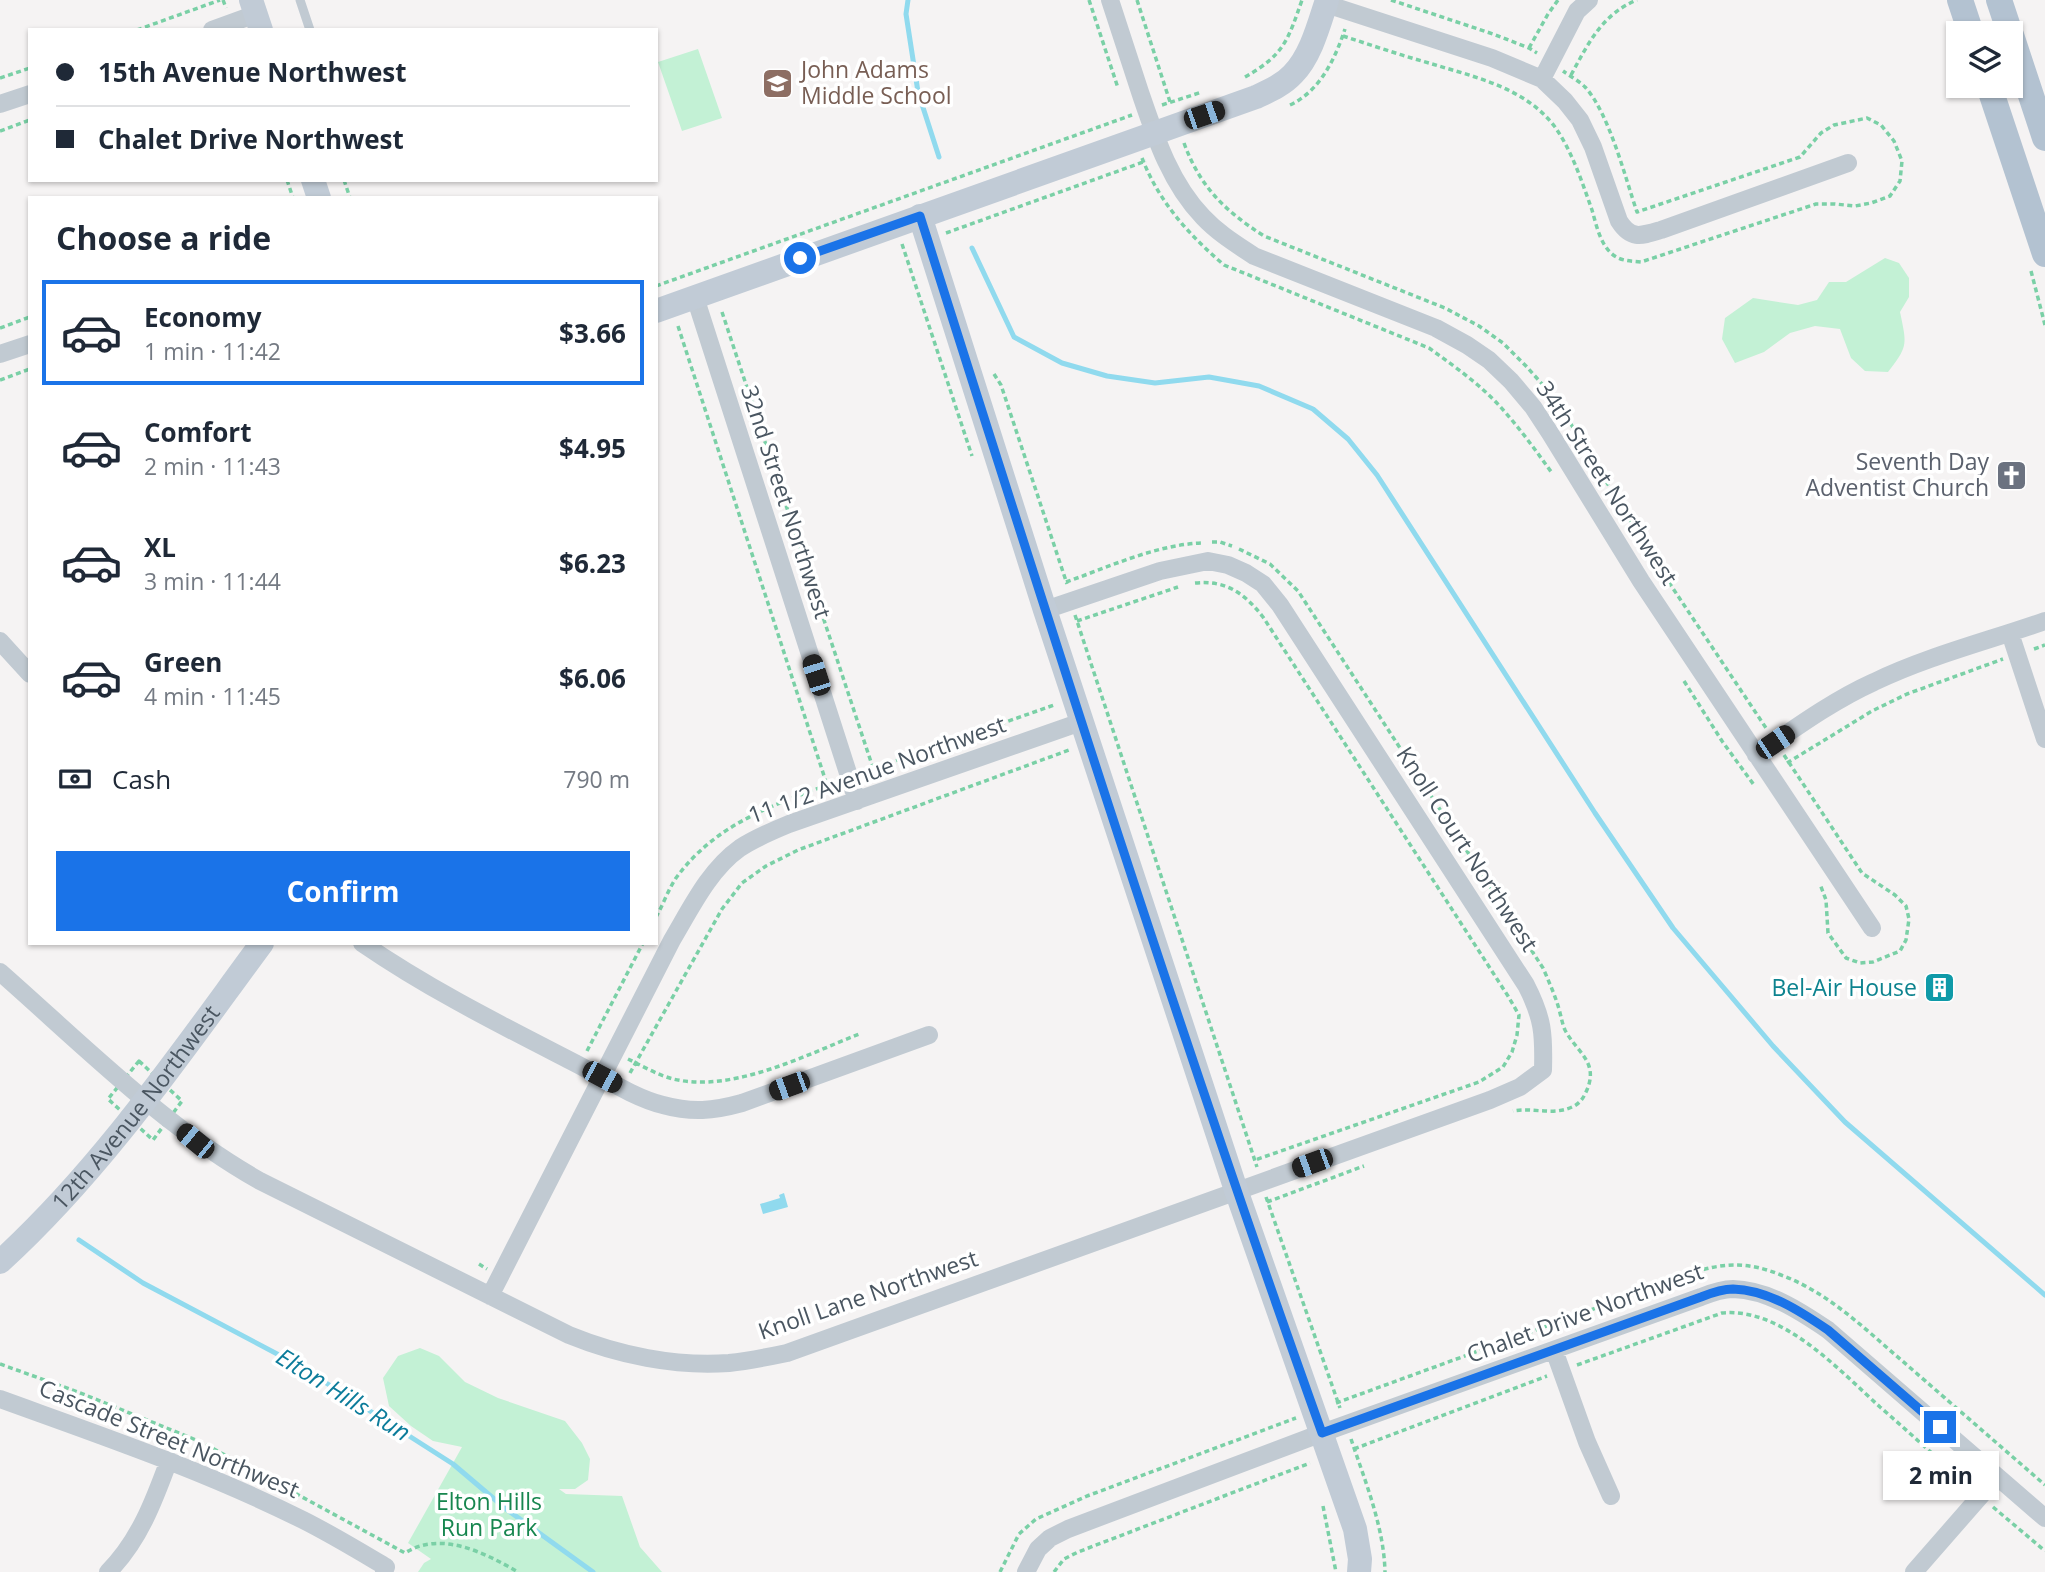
<!DOCTYPE html>
<html lang="en">
<head>
<meta charset="utf-8">
<style>
  :root { --surface:#fff; --page:#f2f2f3; --text:#1f2937; --muted:#747a83; --line:#e0e1e3; --accent:#1a73e8 }
  body { margin:0; font-family:"Open Sans",sans-serif; background:var(--page); color:var(--text); height:100vh; display:flex; flex-direction:column; font-size:26px; white-space:nowrap }
  * { box-sizing:border-box; margin:0 }
  p { font-size:23px; color:var(--muted) }
  .icon { flex:none; width:38px; height:38px; fill:none; stroke:currentColor; stroke-width:2; stroke-linecap:round; stroke-linejoin:round }
  .map { position:relative; flex:1; overflow:hidden }
  .panel { position:absolute; left:28px; top:196px; width:630px; height:749px; display:flex; flex-direction:column; background:var(--surface); border-radius:0px; box-shadow:0 2px 5px #0004 }
  .panel>* { flex:none }
  .guide { position:absolute; left:28px; top:28px; width:630px; height:154px; border-radius:0px; box-shadow:0 2px 5px #0004; display:grid; align-content:center; height:154px; padding:0 28px; background:var(--surface) }
  .buttons { position:absolute; left:1946px; top:21px; display:grid; gap:14px }
  .buttons a { display:grid; place-items:center; width:77px; height:77px; border-radius:0px; background:var(--surface); box-shadow:0 2px 5px #0004; font-size:35px }
  .end { position:absolute; width:32px; height:32px; margin:-16px; border:9px solid #1a73e8; background:#fff; box-shadow:0 0 0 4px #fff }
  .from { border-radius:50% }
  .bubble { position:absolute; height:49px; border-radius:0px; background:var(--surface); box-shadow:0 2px 5px #0004; font-size:23px; font-weight:700; line-height:49px; text-align:center }
  .car { position:absolute; width:21px; height:42px; margin:-21px -10px; border-radius:9px; box-shadow:0 0 5px 2px #0007; background:linear-gradient(#222 24%,#8ab4d8 0 40%,#222 0 76%,#8ab4d8 0 86%,#222 0) }
  .guide b { display:flex; align-items:center; gap:24px; height:66px; font-size:26px }
  .guide b+b { border-top:2px solid var(--line) }
  .guide i { width:18px; height:18px; background:var(--text) }
  ul { padding:0; list-style:none }
  li { display:flex; align-items:center; gap:21px; height:105px; margin:0 14px 10px; padding:0 14px; border:4px solid transparent; border-radius:0px }
  li div { flex:1 }
  li b { display:block; font-size:26px }
  li em { font-style:normal; font-weight:700 }
  li.selected { border-color:var(--accent) }
  li>.icon { width:63px; height:63px; stroke-width:1.5 }
  h2 { padding:0 28px; font-size:32px; line-height:84px }
  .pay { display:flex; align-items:center; gap:18px; height:77px; padding:0 28px; font-size:26px }
  .pay p { margin-inline-start:auto }
  .primary-button { display:flex; gap:14px; margin-top:auto; padding:14px 28px }
  .primary-button a { flex:1; height:80px; border-radius:0px; background:var(--accent); color:#fff; font-size:28px; font-weight:700; line-height:80px; text-align:center }
  .map>svg:first-child { display:block }
  .green { fill:#c3f1d5 }
  .water { fill:#90daee }
  .lines { fill:none; stroke-linecap:round; stroke-linejoin:round }
  .stream { stroke:#90daee; stroke-width:5 }
  .path { stroke:#7ad0a6; stroke-width:3.5; stroke-dasharray:5 3.5; stroke-linecap:butt }
  .lane { stroke:#c1cad2; stroke-width:9 }
  .street { stroke:#c1cad2; stroke-width:18 }
  .secondary { stroke:#c1cbd6; stroke-width:24 }
  .primary { stroke:#b3c2d1; stroke-width:26 }
  .route { stroke:#1a73e8; stroke-width:9 }
  .labels { text-anchor:middle; stroke-width:7; stroke-linejoin:round; paint-order:stroke }
  .education-label { font-size:23px; fill:#785e54; stroke:#fff; text-anchor:start }
  .worship-label { font-size:23px; fill:#5b616d; stroke:#fff; text-anchor:end }
  .street-label { font-size:23px; fill:#4a5661; stroke:#fff }
  .culture-label { font-size:23px; fill:#0d838f; stroke:#fff; text-anchor:end }
  .park-label { font-size:23px; fill:#17864f; stroke:#fff }
  .water-label { font-size:24px; font-style:italic; fill:#0c7c9b; stroke:#fff }
</style>
</head>
<body>
<div class="map">
<svg width="2045" height="1572" viewBox="0 0 2045 1572">
  <rect width="100%" height="100%" fill="#f5f3f3"/>
  <path class="green" d="M698,49l24,69 -40,13 -24,-69z
    M1885,258l14,5 10,15v19l-9,15c7,33 8,34 -12,60l-23,-1 -14,-13 -11,-29 -25,-3 -25,7 -26,19 -29,11 -13,-24 3,-21 28,-20 45,7 19,-5 12,-18h17z
    M420,1348l19,8 26,26 33,16 67,23 17,22 8,16 -2,21 -13,9h-16l7,5 56,2 18,51 22,25h-244l6,-9 7,-4 -23,-16 54,-96 -29,-6 -22,-15 -22,-20 -6,-28 15,-22z"/>
  <path class="water" d="M784,1193l4,14 -25,7 -3,-10 20,-6 -1,-3z"/>
  <g class="lines">
    <path class="stream" d="M908,0l-2,14 12,78 21,65
      M972,248l42,89 48,26 45,13 48,7 54,-6 50,9 54,23 35,30 29,36 218,338 78,115 100,118 72,76 200,173
      M79,1240l64,43 155,82 155,99 53,45 87,63"/>
    <path class="path" d="M223,0l3,8
      M1089,0l29,88
      M1137,0l34,105
      M1391,0l102,34 36,14 8,5
      M137,30l83,-30
      M1343,36c28,9 57,19 86,27 45,14 96,24 126,64 17,24 27,55 37,83 4,14 8,33 19,43 8,8 19,8 30,9l175,-58h19l20,2 16,-3 19,-7 10,-15 2,-20 -8,-20 -13,-16 -14,-7 -33,7 -13,8 -21,24 -163,55c-12,-35 -28,-99 -52,-125 -6,-6 -15,-11 -22,-16
      M1529,48l19,-34 10,-14
      M1571,75c17,-31 31,-61 66,-75
      M1245,77c39,-22 43,-37 57,-77
      M0,78l30,-10
      M1162,105l40,-13
      M1290,105c30,-14 45,-46 55,-76
      M0,131l30,-11
      M1184,143c16,44 41,68 80,93l181,72 34,18 24,17 23,23 25,28 18,27 91,148 106,159
      M1142,158c17,44 47,77 82,107l205,83c22,16 45,32 65,52 22,23 40,48 58,73
      M287,180l6,18
      M344,180l6,18
      M946,233l200,-72
      M902,244l70,212
      M2031,271l14,54
      M656,286l476,-171
      M722,312l151,456
      M678,326l149,459
      M0,328l30,-11
      M994,374l7,11 66,199
      M0,380l30,-11
      M1212,542h8l12,4
      M1239,549l31,15 28,27 245,377c6,14 12,27 16,41 2,7 3,14 6,21 12,23 35,32 21,62 -3,7 -7,12 -14,15 -20,9 -40,0 -59,4
      M1066,582c43,-15 89,-37 135,-39
      M1195,583c32,-3 50,11 68,34l245,379 11,19 -2,20 -5,17 -9,15 -24,15 -224,78
      M1075,615l182,552
      M1077,621l101,-34
      M2034,649l11,-4
      M1684,681l38,60 32,44
      M1784,755l78,118 33,22 11,11 3,13 -3,21 -6,11 -27,11 -13,1 -14,-5 -18,-25 -2,-33 -6,-16
      M1787,763l85,-52 35,-17 96,-35
      M864,772l190,-67
      M656,917c7,-12 12,-27 20,-39 39,-53 92,-71 151,-93
      M587,1051l56,-108
      M628,1059c14,7 30,16 45,20 59,14 131,-23 186,-45
      M139,1061l43,40 -29,39 -45,-41z
      M630,1073l92,-164 20,-26 24,-17 32,-16 271,-100
      M1266,1197l74,211
      M1267,1202l97,-36
      M479,1264l8,5
      M0,1364l78,28 123,50 204,111c36,-23 80,0 113,19
      M1577,1365l145,-52c60,-6 117,57 158,94 30,26 59,53 89,79
      M1336,1403l356,-130c33,-11 57,-11 89,2 49,18 87,57 126,90 46,40 92,80 138,120
      M1351,1439c14,42 33,88 34,133
      M1354,1449l193,-73
      M1323,1506l13,66
      M1993,1507l52,44
      M1000,1572l19,-38 17,-15 51,-23 209,-78
      M1054,1572l10,-13 14,-7 232,-89"/>
    <path class="lane" d="M300,0l10,30"/>
    <path class="street" d="M1110,0c10,31 20,62 30,92 15,44 30,91 63,125 15,16 33,27 51,39l182,72 31,17 22,15 22,21 22,26 17,26 91,148 231,347
      M1326,4l166,54 50,21 23,22 15,19 13,27 26,74c12,19 22,15 42,9l187,-67
      M212,30l44,-16
      M1542,79l35,-68 12,-11
      M0,104l30,-10
      M695,297l162,504
      M0,354l30,-10
      M2010,633l35,106
      M0,641l30,33
      M1756,755c38,-26 76,-54 118,-73 54,-26 114,-41 171,-61
      M362,943c67,46 137,81 209,118 28,14 63,37 92,44 29,8 50,6 79,-2l187,-68
      M0,972c83,73 164,155 260,209l309,154c49,20 106,32 160,28 19,-2 39,-6 58,-10l703,-253 30,-13 23,-17c1,-36 0,-52 -17,-85l-246,-380 -17,-21 -17,-11 -18,-8 -20,-4 -48,10 -115,39
      M490,1296l182,-356c19,-32 37,-70 68,-92 15,-10 32,-17 49,-24l292,-102
      M1554,1350l33,92 24,54
      M0,1399c102,37 205,72 303,121 28,14 56,31 83,47l-2,5
      M108,1572c31,-31 46,-71 61,-112
      M1026,1572l12,-23 12,-11 18,-9 254,-96 379,-136c10,-4 21,-8 32,-8 35,1 67,22 95,41l217,188
      M1914,1572l83,-95"/>
    <g class="secondary">
      <path d="M251,0l10,30"/>
      <path d="M313,180l6,18"/>
      <path d="M920,216l125,394 191,580 119,339 5,30 -1,13"/>
      <path d="M656,311l600,-214c13,-6 27,-12 37,-23 18,-18 26,-50 34,-74"/>
      <path id="s1" d="M0,1262c102,-93 180,-208 262,-319"/>
    </g>
    <path class="primary" d="M1960,0l11,33
      M1999,0l11,33
      M2011,35l34,103
      M1989,86l56,168"/>
  </g>
  <g class="lines">
    <path class="route" d="M800,258l120,-42c129,407 258,815 402,1217l379,-136c10,-4 21,-8 32,-8 35,1 67,22 95,41l112,97"/>
  </g>
  <defs>
    <symbol id="school-square" viewBox="-11 -11 22 22"><rect x="-9" y="-9" width="18" height="18" rx="4" fill="#8d6e63" stroke="#fff"/><path d="M0-5L7-2L0 1L-7-2ZM-4 1L0 2.5L4 1V4Q0 6-4 4Z" fill="#fff"/></symbol>
    <symbol id="church-square" viewBox="-11 -11 22 22"><rect x="-9" y="-9" width="18" height="18" rx="4" fill="#6b7280" stroke="#fff"/><path d="M-1.2-6h2.4v3.5h3.3v2.4h-3.3V6h-2.4V-.1h-3.3v-2.4h3.3Z" fill="#fff"/></symbol>
    <symbol id="building-square" viewBox="-11 -11 22 22"><rect x="-9" y="-9" width="18" height="18" rx="4" fill="#0f9aa8" stroke="#fff"/><path d="M-4-6H4V6H1V3H-1V6H-4ZM-2.5-4.3h1.7v1.8h-1.7ZM.8-4.3h1.7v1.8H.8ZM-2.5-1h1.7V.8h-1.7ZM.8-1h1.7V.8H.8Z" fill="#fff"/></symbol>
  </defs>
  <g fill-rule="evenodd">
    <use href="#school-square" x="760" y="66" width="35" height="35"/>
    <use href="#church-square" x="1994" y="458" width="35" height="35"/>
    <use href="#building-square" x="1922" y="970" width="35" height="35"/>
  </g>
  <g class="labels">
    <g class="education-label">
      <text x="801" y="78">John Adams<tspan x="801" dy="26">Middle School</tspan></text>
    </g>
    <g class="worship-label">
      <text x="1989" y="470">Seventh Day<tspan x="1989" dy="26">Adventist Church</tspan></text>
    </g>
    <g class="street-label">
      <text transform="translate(1607 483) rotate(57)" y="8">34th Street Northwest</text>
      <text transform="translate(786 502) rotate(72)" y="8">32nd Street Northwest</text>
      <text transform="translate(877 770) rotate(-20)" y="8">11 1/2 Avenue Northwest</text>
      <text transform="translate(1467 849) rotate(57)" y="8">Knoll Court Northwest</text>
      <text dy="8" stroke="none"><textPath href="#s1" startOffset="206">12th Avenue Northwest</textPath></text>
      <text transform="translate(868 1295) rotate(-19)" y="8">Knoll Lane Northwest</text>
      <text transform="translate(1585 1313) rotate(-20)" y="8">Chalet Drive Northwest</text>
      <text transform="translate(169 1439) rotate(22)" y="8">Cascade Street Northwest</text>
    </g>
    <g class="culture-label">
      <text x="1917" y="996">Bel-Air House</text>
    </g>
    <g class="park-label">
      <text x="489" y="1510">Elton Hills<tspan x="489" dy="26">Run Park</tspan></text>
    </g>
    <g class="water-label">
      <text transform="translate(343 1395) rotate(32)" y="8">Elton Hills Run</text>
    </g>
  </g>
</svg>
<div class="buttons">
<a><svg class="icon" aria-label="layers" viewBox="0 0 24 24"><path d="M12 4l9 5-9 5-9-5zM3 14l9 5 9-5"/></svg></a>
</div>
<i class="end from" style="left:800px;top:258px"></i>
<i class="end" style="left:1940px;top:1427px"></i>
<div class="bubble" style="left:1883px;top:1451px;width:116px">2 min</div>
<i class="car" style="left:1204px;top:115px;rotate:71deg"></i>
<i class="car" style="left:816px;top:675px;rotate:342deg"></i>
<i class="car" style="left:1775px;top:742px;rotate:56deg"></i>
<i class="car" style="left:602px;top:1077px;rotate:118deg"></i>
<i class="car" style="left:789px;top:1086px;rotate:250deg"></i>
<i class="car" style="left:195px;top:1141px;rotate:309deg"></i>
<i class="car" style="left:1312px;top:1163px;rotate:250deg"></i>
<div class="guide">
<b><i class="from"></i>15th Avenue Northwest</b>
<b><i></i>Chalet Drive Northwest</b>
</div>
<section class="panel">
<h2>Choose a ride</h2>
<ul>
<li class="selected"><svg class="icon" aria-label="car" viewBox="0 0 24 24"><path d="M5 17H2v-5l4-1 3-4h7l3 4 3 1v5h-3M9 17h6M6 11h13"/><circle cx="7" cy="17" r="2"/><circle cx="17" cy="17" r="2"/></svg><div><b>Economy</b><p>1 min · 11:42</p></div><em>$3.66</em></li>
<li><svg class="icon" aria-label="car" viewBox="0 0 24 24"><path d="M5 17H2v-5l4-1 3-4h7l3 4 3 1v5h-3M9 17h6M6 11h13"/><circle cx="7" cy="17" r="2"/><circle cx="17" cy="17" r="2"/></svg><div><b>Comfort</b><p>2 min · 11:43</p></div><em>$4.95</em></li>
<li><svg class="icon" aria-label="car" viewBox="0 0 24 24"><path d="M5 17H2v-5l4-1 3-4h7l3 4 3 1v5h-3M9 17h6M6 11h13"/><circle cx="7" cy="17" r="2"/><circle cx="17" cy="17" r="2"/></svg><div><b>XL</b><p>3 min · 11:44</p></div><em>$6.23</em></li>
<li><svg class="icon" aria-label="car" viewBox="0 0 24 24"><path d="M5 17H2v-5l4-1 3-4h7l3 4 3 1v5h-3M9 17h6M6 11h13"/><circle cx="7" cy="17" r="2"/><circle cx="17" cy="17" r="2"/></svg><div><b>Green</b><p>4 min · 11:45</p></div><em>$6.06</em></li>
</ul>
<div class="pay"><svg class="icon" aria-label="cash" viewBox="0 0 24 24"><path d="M3 7h18v10H3z"/><circle cx="12" cy="12" r="2"/></svg>Cash<p>790 m</p></div>
<div class="primary-button"><a>Confirm</a></div>
</section>
</div>
</body>
</html>
